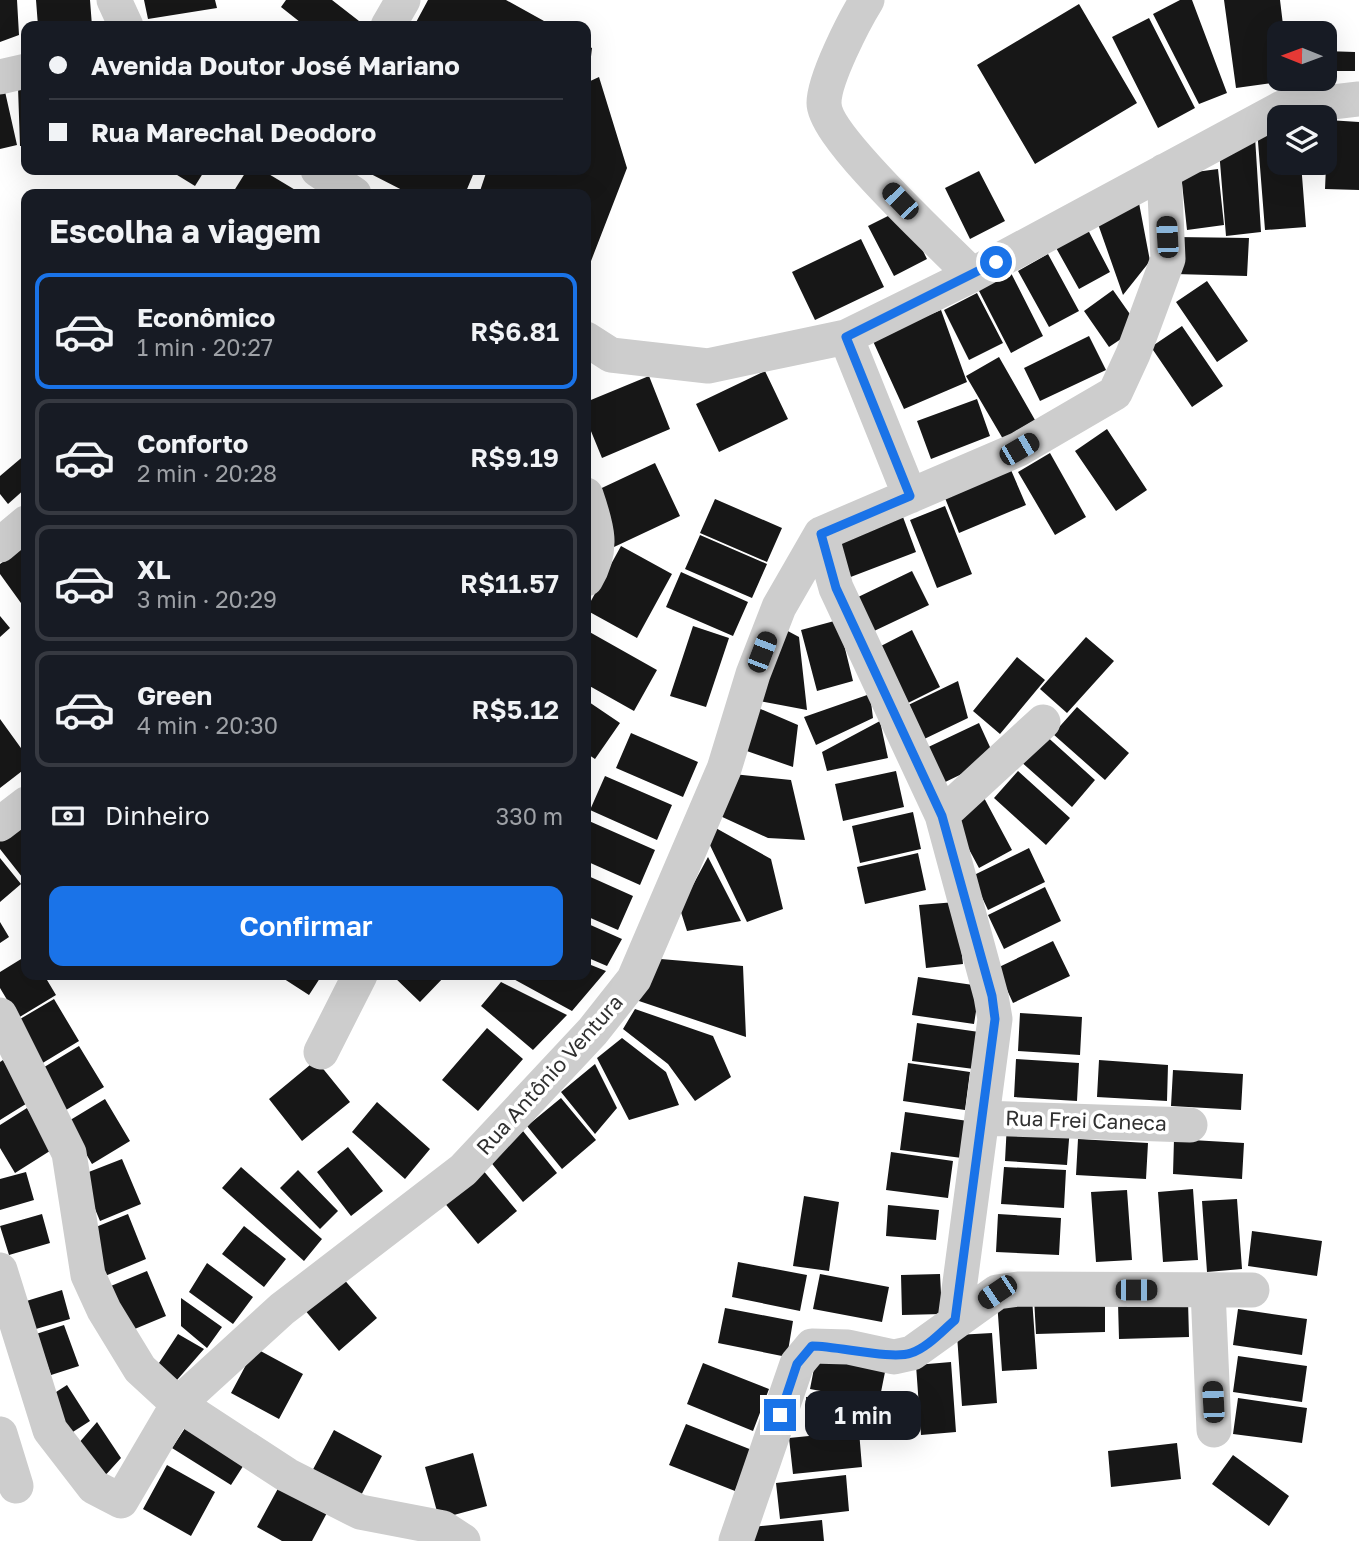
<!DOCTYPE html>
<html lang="pt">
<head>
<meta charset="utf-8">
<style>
  :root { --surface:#171b24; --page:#242831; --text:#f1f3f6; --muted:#9ea1a6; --line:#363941; --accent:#1a73e8 }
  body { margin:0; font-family:"Golos Text",sans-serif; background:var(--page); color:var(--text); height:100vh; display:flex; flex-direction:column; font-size:26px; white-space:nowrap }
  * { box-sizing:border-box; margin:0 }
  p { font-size:23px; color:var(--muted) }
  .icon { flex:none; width:38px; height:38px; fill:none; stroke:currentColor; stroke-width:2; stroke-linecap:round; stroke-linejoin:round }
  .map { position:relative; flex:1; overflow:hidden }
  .drawer { position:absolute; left:21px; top:189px; width:570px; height:791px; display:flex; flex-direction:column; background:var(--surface); border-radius:14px; box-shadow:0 7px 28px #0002 }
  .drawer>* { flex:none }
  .guide { position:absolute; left:21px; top:21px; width:570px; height:154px; border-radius:14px; box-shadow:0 7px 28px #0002; display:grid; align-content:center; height:154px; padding:0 28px; background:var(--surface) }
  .needle { width:46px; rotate:271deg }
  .fabs { position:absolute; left:1267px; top:21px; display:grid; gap:14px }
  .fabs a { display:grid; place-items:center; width:70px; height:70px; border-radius:14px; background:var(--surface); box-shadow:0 7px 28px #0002; font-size:35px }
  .end { position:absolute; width:32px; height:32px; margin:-16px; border:9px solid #1a73e8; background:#fff; box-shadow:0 0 0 4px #fff }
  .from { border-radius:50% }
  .bubble { position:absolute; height:49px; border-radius:14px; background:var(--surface); box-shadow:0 7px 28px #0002; font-size:23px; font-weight:600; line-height:49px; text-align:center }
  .car { position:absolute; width:21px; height:42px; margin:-21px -10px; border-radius:9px; box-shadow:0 0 5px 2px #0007; background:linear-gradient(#222 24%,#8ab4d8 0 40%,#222 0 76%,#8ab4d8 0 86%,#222 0) }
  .guide b { display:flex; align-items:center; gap:24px; height:66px; font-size:26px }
  .guide b+b { border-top:2px solid var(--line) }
  .guide i { width:18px; height:18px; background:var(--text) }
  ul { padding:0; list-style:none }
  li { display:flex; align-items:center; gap:21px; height:116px; margin:0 14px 10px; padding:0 14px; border:4px solid var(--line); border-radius:14px }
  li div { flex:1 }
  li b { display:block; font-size:26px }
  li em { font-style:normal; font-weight:600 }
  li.active { border-color:var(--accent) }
  li>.icon { width:63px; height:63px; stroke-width:1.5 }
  h2 { padding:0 28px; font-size:32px; line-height:84px }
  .pay { display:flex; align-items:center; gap:18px; height:77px; padding:0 28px; font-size:26px }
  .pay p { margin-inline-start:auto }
  .action { display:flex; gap:14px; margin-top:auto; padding:14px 28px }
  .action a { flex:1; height:80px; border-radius:14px; background:var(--accent); color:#fff; font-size:28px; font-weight:600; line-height:80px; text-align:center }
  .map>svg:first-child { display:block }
  .building { fill:#171717 }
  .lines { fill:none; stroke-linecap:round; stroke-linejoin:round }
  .minor { stroke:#cdcdcd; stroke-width:35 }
  .route { stroke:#1a73e8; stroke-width:9 }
  .labels { text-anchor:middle; stroke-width:7; stroke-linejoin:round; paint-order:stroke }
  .street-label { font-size:21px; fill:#303030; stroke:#fff }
</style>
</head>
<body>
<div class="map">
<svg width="1359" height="1541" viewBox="0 0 1359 1541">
  <rect width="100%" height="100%" fill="#fff"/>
  <path class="building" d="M0,0h17l2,35 -19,7z
    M36,0h54l2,26h-54z
    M144,0h71l2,8 -69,11z
    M286,0h46l27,21 -4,5h-50l-24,-19z
    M428,0h78l47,26h-139z
    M1180,0h12l35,93 -28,11 -46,-90z
    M1224,0h56l4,33h-5v46l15,1 -58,8z
    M1079,4l58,99 -102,61 -58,-99z
    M1149,18l46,90 -37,20 -46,-91z
    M586,45l6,3 -2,17 -4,2z
    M1325,51l30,1v19h-30z
    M599,77l28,91 -41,106v-80h-107l8,-24h99v-87z
    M26,86v60h-6l-2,-59z
    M4,87l13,58 -17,4v-61z
    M1328,120l31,2v68l-34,-1z
    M1279,128v35h22l5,64 -41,3 -8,-101z
    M1255,137l6,95 -35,4 -7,-86z
    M1218,169l6,56 -37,5 -6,-56z
    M169,170h36l-10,16z
    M247,170h15l35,21 -2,3h-63z
    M363,170h112l-10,24h-55z
    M979,171l26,50 -35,18 -25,-51z
    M1139,203l11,58 -27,34 -25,-71z
    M902,209l25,50 -33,17 -26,-50z
    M1087,228l23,44 -31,17 -24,-43z
    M1176,237l73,1 -2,38 -72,-2z
    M861,239l23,48 -69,33 -23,-48z
    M1048,254l31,57 -30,16 -31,-56z
    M1011,273l32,63 -32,17 -33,-64z
    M1207,281l41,60 -31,21 -41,-60z
    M1113,290l26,37 -30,20 -25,-36z
    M977,293l26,50 -34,17 -25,-50z
    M941,310l26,72 -63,27 -32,-70z
    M1182,326l41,60 -31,21 -41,-60z
    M1089,336l17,34 -66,31 -16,-33z
    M999,357l36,63 -32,19 -37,-63z
    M765,371l23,48 -69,33 -23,-48z
    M649,376l21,53 -68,29 -16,-39v-17z
    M977,399l13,37 -59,23 -14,-38z
    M1107,429l40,61 -31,21 -41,-60z
    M1050,453l36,64 -31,18 -37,-63z
    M26,454v34l-18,16 -8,-10v-18z
    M655,463l25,53 -66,31 -25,-53z
    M1011,470l15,35 -67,28 -14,-35z
    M715,499l67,29 -15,34 -67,-29z
    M945,506l27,68 -35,14 -27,-68z
    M903,517l13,35 -68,26 -14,-35z
    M700,535l67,29 -15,34 -67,-29z
    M26,545v65l-26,-36v-10z
    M621,546l51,28 -35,64 -51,-28z
    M912,571l17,34 -57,27 -16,-34z
    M681,572l67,30 -15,34 -67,-29z
    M0,616l10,12 -10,9z
    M838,620l15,61 -36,10 -16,-61z
    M693,626l36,12 -23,69 -36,-11z
    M784,629l15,8 8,73 -48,-9z
    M586,630l71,40 -23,41 -48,-27z
    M912,630l28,57 -34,17 -27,-57z
    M1086,637l28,24 -47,52 -27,-24z
    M1017,657l28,23 -45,54 -27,-23z
    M958,681l10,37 -50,24 -16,-34z
    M870,694l3,24 -57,27 -12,-28z
    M586,700l34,23 -25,36 -9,-6z
    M756,707l42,18 -5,42 -52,-18z
    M1077,707l52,46 -24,27 -52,-46z
    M0,719l26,36v13l-26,20z
    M880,721l8,37 -61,13 -5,-19z
    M979,723l16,35 -56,27 -17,-35z
    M631,733l67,29 -15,35 -67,-29z
    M1043,733l52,47 -23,27 -53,-47z
    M896,771l8,36 -61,14 -8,-37z
    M1018,771l52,47 -24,27 -52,-47z
    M733,774l58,6 14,60 -37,-2 -50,-23z
    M605,776l67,29 -15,35 -67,-30z
    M982,794l30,56 -33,18 -30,-56z
    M913,812l8,37 -61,14 -8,-37z
    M589,821l66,29 -15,35 -54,-24z
    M19,822l7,9v51l-26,-33v-12z
    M714,827l57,32 12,50 -36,13 -40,-83z
    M1029,848l16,34 -57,28 -16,-34z
    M918,853l8,37 -61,14 -8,-37z
    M708,857l33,64 -54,10 -7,-22z
    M0,858l21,26 -21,18z
    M586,875l47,21 -15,34 -32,-14z
    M1045,887l16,34 -57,28 -16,-34z
    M956,902l7,62 -37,4 -7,-63z
    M0,922l9,15 -9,6z
    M586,923l36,16 -15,27 -21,-9z
    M1053,941l17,35 -57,27 -16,-35z
    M26,956v19h18l12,20 -38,23 -18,-30v-16z
    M649,958l94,8 3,71 -113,-38z
    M586,963l20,8 -34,40 -66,-36h80z
    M278,975h44l-13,20z
    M392,975h54l-26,27z
    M918,977l62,9 -6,38 -62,-9z
    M501,982l66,33 -34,35 -52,-44z
    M54,999l25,42 -38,23 -26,-42z
    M635,1009l78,27 18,41 -36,24 -27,-37 -45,-35z
    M1020,1013l62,4 -2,38 -62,-4z
    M917,1023l62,9 -5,37 -62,-8z
    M487,1028l36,31 -45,52 -36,-31z
    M622,1038l44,34 13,33 -50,15 -32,-62z
    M79,1046l25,41 -38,23 -25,-41z
    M1016,1059l63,4 -2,38 -63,-4z
    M3,1060l26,42 -29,18v-58z
    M316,1060l34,42 -48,39 -33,-42z
    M1099,1060l69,5 -1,36 -70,-4z
    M908,1063l62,9 -5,38 -62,-9z
    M595,1064l22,44 -22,26 -34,-42z
    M1173,1070l70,4 -2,36 -70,-4z
    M561,1098l35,42 -34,29 -35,-43z
    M105,1099l25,42 -38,23 -25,-42z
    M377,1102l53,47 -25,30 -53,-47z
    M27,1108l26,41 -38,24 -15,-25v-23z
    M905,1112l63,9 -6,37 -62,-8z
    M1007,1123l63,4 -3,38 -62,-4z
    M523,1131l34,42 -34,29 -34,-42z
    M1078,1139l70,4 -2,36 -70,-4z
    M1174,1139l70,4 -2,36 -69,-5z
    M348,1147l35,44 -32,25 -34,-44z
    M891,1152l62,9 -5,37 -62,-8z
    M122,1159l19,45 -41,17 -19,-46z
    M241,1167l81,72 -18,22 -82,-73z
    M1004,1167l62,3 -2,38 -63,-4z
    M482,1169l35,42 -39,33 -35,-43z
    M298,1170l40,41 -18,18 -40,-41z
    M26,1172l8,28 -34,10v-31z
    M1193,1189l5,71 -35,2 -5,-70z
    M1127,1190l5,70 -36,2 -5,-70z
    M804,1196l35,6 -10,69 -36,-5z
    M1237,1199l5,70 -35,3 -5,-71z
    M888,1205l51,5 -3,30 -50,-4z
    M42,1214l8,29 -41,12 -9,-29z
    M128,1214l18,45 -41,17 -19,-45z
    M998,1214l63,4 -2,37 -63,-3z
    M244,1226l42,33 -22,28 -42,-33z
    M1252,1231l70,10 -5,35 -69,-10z
    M738,1262l69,13 -7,36 -68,-14z
    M207,1263l46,34 -20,27 -44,-32z
    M147,1271l19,45 -41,17 -19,-45z
    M820,1274l69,13 -7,35 -69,-13z
    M940,1274l2,40 -40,1 -1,-40z
    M342,1277l35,41 -38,33 -35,-42z
    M62,1290l8,29 -41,12 -9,-28z
    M1105,1296v36l-69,2 -2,-36z
    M181,1298l41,29 -15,21 -26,-22z
    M1032,1298l5,71 -35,2 -5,-70z
    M1188,1301l1,36 -70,2 -1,-36z
    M725,1308l68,13 -6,36 -69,-14z
    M1238,1309l69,10 -5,36 -69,-10z
    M64,1325l15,41 -28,9 -15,-41z
    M992,1333l5,70 -35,3 -5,-71z
    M178,1334l26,15 -34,39 -15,-19z
    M255,1348l48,26 -24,45 -48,-26z
    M817,1353l69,14 -7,35 -69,-13z
    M1238,1356l69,10 -5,36 -69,-10z
    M951,1362l5,70 -35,3 -5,-70z
    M703,1363l66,26 -16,42 -66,-27z
    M67,1385l23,36 -25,16 -23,-36z
    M806,1397l51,3 22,25 -70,8z
    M1238,1398l69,10 -5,35 -69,-9z
    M97,1422l24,36 -19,21 -31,-27z
    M189,1422l58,38 -16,25 -59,-37z
    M686,1424l66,26 -17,41 -66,-26z
    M334,1430l48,26 -24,45 -48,-26z
    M859,1431l3,36 -69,7 -4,-36z
    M1177,1443l4,36 -70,8 -3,-36z
    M473,1453l14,53 -48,13 -14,-52z
    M1233,1455l56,41 -20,30 -57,-42z
    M167,1465l48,27 -24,44 -48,-27z
    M846,1475l3,36 -69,8 -4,-36z
    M281,1483l48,26 -17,32h-30l-25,-14z
    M822,1520l2,21h-71l-1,-14z"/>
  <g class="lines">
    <path class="minor" d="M114,0l12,26
      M867,0c-13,21 -43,79 -43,103 0,34 120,143 148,172
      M388,26l15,-26
      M0,77l26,-6
      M318,170l36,24
      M846,337l64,159
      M586,339l25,16 97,11 138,-29 126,-62 310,-167 77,-9
      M586,495c11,32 18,54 0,84
      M821,534l15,54 106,227 49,181 4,23 -40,301
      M821,534l198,-85 96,-56 18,-39 35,-95 -4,-88
      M0,545l26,-22
      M942,815l101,-93
      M0,824l26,-20
      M0,1015l69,138 19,122 16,35 36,59 38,35 109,71 73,37 83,16 20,13
      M321,1052l39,-77
      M982,1118l208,7
      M0,1270l50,160 44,57 27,14 57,-97 104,-95 181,-139 130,-139 41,-52 90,-210 29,-95 26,-67 42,-73
      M1208,1290l6,140
      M0,1434l16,52
      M736,1541l61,-177 15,-18 36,1 46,10 18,-4 85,-61 21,-3 234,1"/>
  </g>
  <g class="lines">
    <path class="route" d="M780,1415l17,-51 15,-18c26,0 80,14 99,7 16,-5 31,-22 44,-33l40,-301 -3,-23 -50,-180 -106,-228 -15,-54 89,-38 -64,-159 150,-75"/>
  </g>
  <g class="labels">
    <g class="street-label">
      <text transform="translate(550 1075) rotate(-48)" y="7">Rua Antônio Ventura</text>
      <text transform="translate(1086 1121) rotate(2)" y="7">Rua Frei Caneca</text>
    </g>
  </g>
</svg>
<div class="fabs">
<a><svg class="needle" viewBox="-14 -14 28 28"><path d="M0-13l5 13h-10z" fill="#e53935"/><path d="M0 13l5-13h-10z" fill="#9ea1a6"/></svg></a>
<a><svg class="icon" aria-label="layers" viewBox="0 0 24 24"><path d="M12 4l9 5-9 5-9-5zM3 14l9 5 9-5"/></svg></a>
</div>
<i class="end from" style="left:996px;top:262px"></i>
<i class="end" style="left:780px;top:1415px"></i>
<div class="bubble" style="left:805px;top:1391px;width:116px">1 min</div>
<i class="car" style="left:900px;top:201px;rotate:316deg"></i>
<i class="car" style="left:1167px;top:237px;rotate:357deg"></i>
<i class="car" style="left:1019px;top:449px;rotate:60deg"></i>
<i class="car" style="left:762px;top:652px;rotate:21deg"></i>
<i class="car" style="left:1136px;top:1290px;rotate:90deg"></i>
<i class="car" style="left:997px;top:1292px;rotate:236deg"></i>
<i class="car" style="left:1213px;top:1402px;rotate:357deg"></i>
<div class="guide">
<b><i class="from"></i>Avenida Doutor José Mariano</b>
<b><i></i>Rua Marechal Deodoro</b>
</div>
<section class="drawer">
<h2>Escolha a viagem</h2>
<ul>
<li class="active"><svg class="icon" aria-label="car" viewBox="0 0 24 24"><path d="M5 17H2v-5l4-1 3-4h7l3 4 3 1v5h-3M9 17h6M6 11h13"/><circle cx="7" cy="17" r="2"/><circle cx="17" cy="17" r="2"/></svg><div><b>Econômico</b><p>1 min · 20:27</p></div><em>R$6.81</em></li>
<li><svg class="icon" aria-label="car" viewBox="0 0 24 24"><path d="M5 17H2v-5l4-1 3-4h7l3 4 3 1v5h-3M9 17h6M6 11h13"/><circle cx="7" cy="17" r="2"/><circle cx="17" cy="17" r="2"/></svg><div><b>Conforto</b><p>2 min · 20:28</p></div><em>R$9.19</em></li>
<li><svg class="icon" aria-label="car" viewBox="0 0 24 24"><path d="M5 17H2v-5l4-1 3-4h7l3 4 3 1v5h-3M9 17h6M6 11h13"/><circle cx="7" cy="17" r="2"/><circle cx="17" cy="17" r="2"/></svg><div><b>XL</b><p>3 min · 20:29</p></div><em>R$11.57</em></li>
<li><svg class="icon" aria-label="car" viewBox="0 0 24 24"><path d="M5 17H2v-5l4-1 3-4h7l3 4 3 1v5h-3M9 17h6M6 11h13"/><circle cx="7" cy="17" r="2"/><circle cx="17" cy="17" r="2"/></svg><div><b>Green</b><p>4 min · 20:30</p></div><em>R$5.12</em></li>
</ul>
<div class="pay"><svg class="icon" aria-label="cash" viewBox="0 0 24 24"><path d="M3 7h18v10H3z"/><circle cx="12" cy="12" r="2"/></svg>Dinheiro<p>330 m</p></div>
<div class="action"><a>Confirmar</a></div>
</section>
</div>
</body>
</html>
